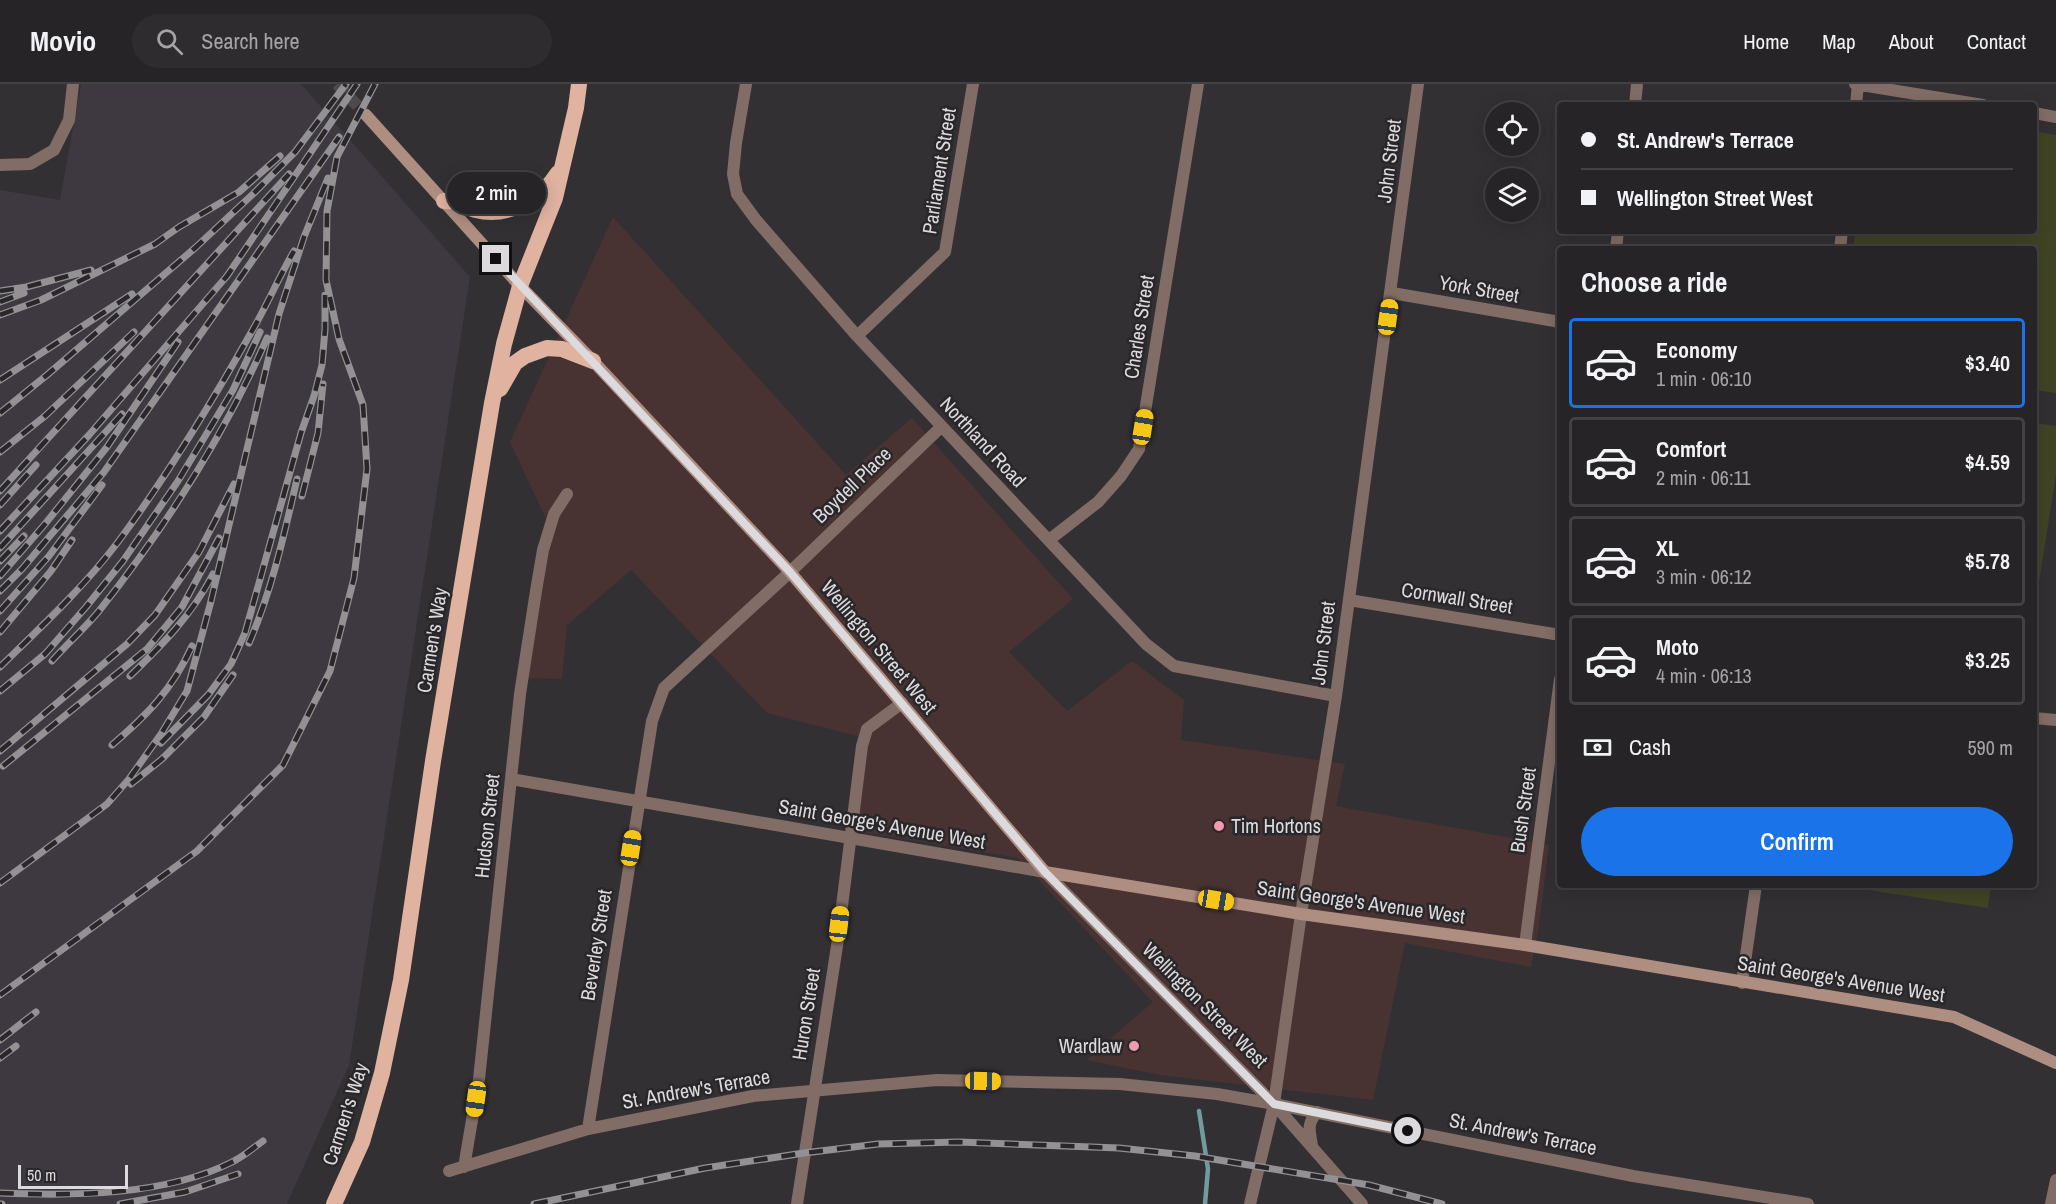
<!DOCTYPE html>
<html lang="en">
<head>
<meta charset="utf-8">
<style>
  :root { --surface:#262427; --page:#2e2c2f; --text:#f1f3f6; --muted:#a4a4a7; --line:#424144; --accent:#1a73e8 }
  body { margin:0; font-family:"Archivo Narrow",sans-serif; background:var(--page); color:var(--text); height:100vh; display:flex; flex-direction:column; font-size:22px; white-space:nowrap }
  * { box-sizing:border-box; margin:0 }
  p { font-size:20px; color:var(--muted) }
  .icon { flex:none; width:33px; height:33px; fill:none; stroke:currentColor; stroke-width:2; stroke-linecap:round; stroke-linejoin:round }
  .map { position:relative; flex:1; overflow:hidden }
  .side { position:absolute; left:1557px; top:162px; width:480px; height:642px; display:flex; flex-direction:column; background:var(--surface); border-radius:6px; box-shadow:0 3px 15px #0003,0 0 0 2px var(--line) }
  .side>* { flex:none }
  .guide { position:absolute; left:1557px; top:18px; width:480px; height:132px; border-radius:6px; box-shadow:0 3px 15px #0003,0 0 0 2px var(--line); display:grid; align-content:center; height:132px; padding:0 24px; background:var(--surface) }
  .controls { position:absolute; left:1485px; top:18px; display:grid; gap:12px }
  .controls a { display:grid; place-items:center; width:54px; height:54px; border-radius:50%; background:var(--surface); box-shadow:0 3px 15px #0003,0 0 0 2px var(--line); font-size:30px }
  .scale { position:absolute; left:18px; bottom:15px; width:110px; box-sizing:border-box; padding-left:6px; border:3px solid #dcdadc; border-top:0; font-size:16px; line-height:21px; white-space:nowrap; color:#dcdadc; -webkit-text-stroke:4px #29272a; paint-order:stroke }
  .end { position:absolute; width:27px; height:27px; margin:-14px; border:8px solid #dcdadc; background:#111; box-shadow:0 0 0 3px #111 }
  .from { border-radius:50% }
  .bubble { position:absolute; height:42px; border-radius:21px; background:var(--surface); box-shadow:0 3px 15px #0003,0 0 0 2px var(--line); font-size:20px; font-weight:600; line-height:42px; text-align:center }
  .car { position:absolute; width:18px; height:36px; margin:-18px -9px; border-radius:8px; box-shadow:0 0 4px 2px #0007; background:linear-gradient(#f5c518 24%,#345 0 40%,#f5c518 0 76%,#345 0 86%,#f5c518 0) }
  .guide b { display:flex; align-items:center; gap:21px; height:57px; font-size:22px }
  .guide b+b { border-top:2px solid var(--line) }
  .guide i { width:15px; height:15px; background:var(--text) }
  ul { padding:0; list-style:none }
  li { display:flex; align-items:center; gap:18px; height:90px; margin:0 12px 9px; padding:0 12px; border:3px solid var(--line); border-radius:6px }
  li div { flex:1 }
  li b { display:block; font-size:22px }
  li em { font-style:normal; font-weight:600 }
  li.selected { border-color:var(--accent) }
  li>.icon { width:54px; height:54px; stroke-width:1.5 }
  h2 { padding:0 24px; font-size:27px; line-height:72px }
  .pay { display:flex; align-items:center; gap:15px; height:66px; padding:0 24px; font-size:22px }
  .pay p { margin-inline-start:auto }
  .primary-button { display:flex; gap:12px; margin-top:auto; padding:12px 24px }
  .primary-button a { flex:1; height:69px; border-radius:36px; background:var(--accent); color:#fff; font-size:24px; font-weight:600; line-height:69px; text-align:center }
  header { display:flex; align-items:center; gap:36px; box-sizing:border-box; height:84px; padding:0 30px; background:var(--surface); border-bottom:2px solid var(--line) }
  header strong { font-size:28px }
  nav { display:flex; gap:33px; margin-inline-start:auto; font-size:21px }
  .search { width:420px; height:54px; background:var(--page); display:flex; align-items:center; gap:15px; box-sizing:border-box; padding:0 21px; border-radius:33px; color:var(--muted); font-size:22px }
  .map>svg:first-child { display:block }
  .commercial { fill:#483332 }
  .built { fill:#3e3840 }
  .green { fill:#404425 }
  .lines { fill:none; stroke-linecap:round; stroke-linejoin:round }
  .stream { stroke:#719c9d; stroke-width:4.5 }
  .secondary-tunnel { stroke:#4c4a4d; stroke-width:12; stroke-dasharray:12 6; stroke-linecap:butt }
  .minor { stroke:#816d65; stroke-width:12 }
  .tertiary { stroke:#816d65; stroke-width:12 }
  .secondary { stroke:#ae8e81; stroke-width:12 }
  .trunk { stroke:#e0b2a0; stroke-width:16 }
  .rail-casing { stroke:#939193; stroke-width:7 }
  .rail { stroke:#29272a; stroke-width:4.5; stroke-dasharray:14; stroke-linecap:butt }
  .route { stroke:#dcdadc; stroke-width:8 }
  .poi-dot { fill:#f29aaf; stroke:#29272a; stroke-width:2 }
  .labels { text-anchor:middle; stroke-width:5; stroke-linejoin:round; paint-order:stroke }
  .street-label { font-size:20px; fill:#dcdadc; stroke:#29272a }
  .poi-label { font-size:20px; fill:#dcdadc; stroke:#29272a; text-anchor:start }
</style>
</head>
<body>
<header>
<strong>Movio</strong>
<div class="search"><svg class="icon" aria-label="search" viewBox="0 0 24 24"><circle cx="10" cy="10" r="6"/><path d="M15 15l6 6"/></svg>Search here</div>
<nav><a>Home</a><a>Map</a><a>About</a><a>Contact</a></nav>
</header>
<div class="map">
<svg width="2056" height="1120" viewBox="0 0 2056 1120">
  <rect width="100%" height="100%" fill="#333034"/>
  <path class="commercial" d="M613,133l233,258 66,-57 161,181 -64,53 58,59 65,-50 52,39 -3,40 164,24 -9,42 213,39 -10,80 -8,42 -126,-24 -32,157 -213,-25 -74,-15 67,-58 -135,-144 -161,-27 12,-92 -102,-26 -136,-143 -64,55 -5,54 -36,-1 24,-151 -40,-85z"/>
  <path class="built" d="M81,0h220l169,193 -121,788 -62,139h-287v-1014l60,10z"/>
  <path class="green" d="M2034,47l22,4v258l-22,-3v-141h-181l3,-18h178z
    M2034,339l22,3v48l-22,140z
    M1862,801h129l-3,23 -127,-19z"/>
  <g class="lines">
    <path class="stream" d="M1199,1027l9,58 -3,35"/>
    <path class="secondary-tunnel" d="M337,0l29,31"/>
    <path class="minor" d="M746,0l-10,59 -3,31 4,20 19,26 101,116 289,308 28,22 162,30
      M1855,0l128,21
      M1635,21l2,-21
      M1856,21l2,-21
      M2034,29l22,4
      M0,81l30,-1 24,-14 15,-30 4,-36
      M1616,165l2,-18
      M1840,165l2,-18
      M1392,209l168,29
      M857,252l88,-84 28,-168
      M1049,456l49,-38 23,-26 18,-27 59,-365
      M1349,516l211,35
      M2034,634l22,2
      M511,695l534,93
      M1525,861l35,-266
      M1742,899l14,-98
      M588,1045l64,-408 12,-33 126,-116 151,-145
      M464,1083l15,-88 41,-385 16,-103 7,-41 11,-36 13,-20
      M449,1087l139,-42 165,-33 184,-16 183,4 97,10 57,10 359,72 175,28
      M1250,1120l24,-100"/>
    <path class="tertiary" d="M1045,788l229,232 88,100
      M1274,1020l27,-190 35,-218 82,-612
      M1312,1062c-2,-15 -6,-21 5,-34
      M797,1120l40,-258 25,-200 5,-17 35,-26
      M2051,1120l5,-24"/>
    <path class="secondary" d="M366,31l154,171 73,75 197,211 255,300 256,42 224,31 429,72 102,46"/>
    <path class="trunk" d="M444,117c5,0 10,0 15,1 6,2 11,7 17,8 31,8 66,-11 82,-37
      M500,305l15,-26 10,-7 22,-8 15,1 31,12
      M334,1120l28,-62 20,-69 19,-93 32,-219 59,-358 12,-59 16,-58 35,-88 21,-90 3,-24"/>
    <defs>
      <path id="rail" d="M0,207l26,-4 65,-17
        M0,218l24,-9
        M0,231l41,-15 114,-56 24,-17 60,-35 41,-36
        M0,296l132,-86
        M0,329l47,-38 148,-127 58,-54 42,-42 51,-68
        M0,368l45,-36 89,-84
        M0,407l289,-317
        M302,412l16,-63 5,-49
        M0,421l36,-40
        M0,447l89,-96 138,-159 130,-192
        M0,464l122,-134
        M0,477l24,-25
        M0,492l45,-52 62,-77 71,-105
        M0,507l22,-22 82,-97 235,-335
        M0,527l49,-55 53,-71
        M0,548l51,-61 21,-31
        M249,559c23,-53 35,-108 48,-164
        M52,577c15,-17 33,-33 47,-50 65,-82 126,-177 168,-273
        M0,583c41,-40 83,-79 118,-125 49,-66 94,-140 134,-211 15,-26 27,-54 42,-80
        M130,592c33,-32 62,-61 83,-102
        M0,607l45,-37 41,-47 37,-46 55,-80 55,-91 27,-58
        M161,659l47,-48 23,-31 14,-31 56,-200 13,-37 8,-31 3,-36v-34
        M112,661c36,-31 60,-55 80,-99
        M0,667l127,-107 28,-29 44,-63 35,-68
        M3,682l144,-117 35,-42 37,-69
        M131,700l31,-25 42,-42 29,-42
        M0,799l107,-79 22,-25 32,-45 26,-43 24,-90 68,-287 25,-77 24,-59
        M0,911l197,-144 86,-86 47,-94 24,-93 13,-109 -4,-64 -24,-66 -13,-59 1,-69 10,-54 38,-73
        M0,956l36,-28
        M0,974l16,-12
        M0,1109c73,3 165,3 232,-31 11,-5 21,-14 31,-21
        M0,1120h2
        M120,1120l65,-12 53,-18
        M534,1120l171,-36 99,-15 74,-9 81,-2 160,6 76,8 174,29 73,19"/>
    </defs>
    <use href="#rail" class="rail-casing"/>
    <use href="#rail" class="rail"/>
  </g>
  <g class="lines">
    <path class="route" d="M496,175l294,313 255,300 229,232 134,27"/>
  </g>
  <g class="poi-dot">
    <circle cx="1219" cy="742" r="6"/>
    <circle cx="1134" cy="962" r="6"/>
  </g>
  <g class="labels">
    <g class="street-label">
      <text transform="translate(1389 77) rotate(-83)" y="7">John Street</text>
      <text transform="translate(939 87) rotate(-81)" y="7">Parliament Street</text>
      <text transform="translate(1479 205) rotate(10)" y="7">York Street</text>
      <text transform="translate(1139 243) rotate(-81)" y="7">Charles Street</text>
      <text transform="translate(983 358) rotate(47)" y="7">Northland Road</text>
      <text transform="translate(852 401) rotate(-44)" y="7">Boydell Place</text>
      <text transform="translate(1457 514) rotate(9)" y="7">Cornwall Street</text>
      <text transform="translate(432 556) rotate(-81)" y="7">Carmen's Way</text>
      <text transform="translate(1323 559) rotate(-83)" y="7">John Street</text>
      <text transform="translate(879 563) rotate(50)" y="7">Wellington Street West</text>
      <text transform="translate(1523 726) rotate(-82)" y="7">Bush Street</text>
      <text transform="translate(882 740) rotate(10)" y="7">Saint George's Avenue West</text>
      <text transform="translate(487 742) rotate(-84)" y="7">Hudson Street</text>
      <text transform="translate(1361 818) rotate(8)" y="7">Saint George's Avenue West</text>
      <text transform="translate(596 861) rotate(-81)" y="7">Beverley Street</text>
      <text transform="translate(1841 895) rotate(9)" y="7">Saint George's Avenue West</text>
      <text transform="translate(1205 921) rotate(45)" y="7">Wellington Street West</text>
      <text transform="translate(806 930) rotate(-81)" y="7">Huron Street</text>
      <text transform="translate(696 1005) rotate(-10)" y="7">St. Andrew's Terrace</text>
      <text transform="translate(345 1030) rotate(-72)" y="7">Carmen's Way</text>
      <text transform="translate(1523 1050) rotate(11)" y="7">St. Andrew's Terrace</text>
    </g>
    <g class="poi-label">
      <text x="1231" y="749">Tim Hortons</text>
      <text x="1122" y="969" text-anchor="end">Wardlaw</text>
    </g>
  </g>
</svg>
<div class="controls">
<a><svg class="icon" aria-label="locate" viewBox="0 0 24 24"><circle cx="12" cy="12" r="6"/><path d="M12 2v4M12 18v4M2 12h4M18 12h4"/></svg></a>
<a><svg class="icon" aria-label="layers" viewBox="0 0 24 24"><path d="M12 4l9 5-9 5-9-5zM3 14l9 5 9-5"/></svg></a>
</div>
<div class="scale">50 m</div>
<i class="end from" style="left:1408px;top:1047px"></i>
<i class="end" style="left:496px;top:175px"></i>
<div class="bubble" style="left:447px;top:88px;width:99px">2 min</div>
<i class="car" style="left:1388px;top:233px;rotate:8deg"></i>
<i class="car" style="left:1143px;top:343px;rotate:9deg"></i>
<i class="car" style="left:631px;top:764px;rotate:9deg"></i>
<i class="car" style="left:1216px;top:816px;rotate:99deg"></i>
<i class="car" style="left:839px;top:840px;rotate:7deg"></i>
<i class="car" style="left:983px;top:997px;rotate:91deg"></i>
<i class="car" style="left:476px;top:1015px;rotate:188deg"></i>
<div class="guide">
<b><i class="from"></i>St. Andrew's Terrace</b>
<b><i></i>Wellington Street West</b>
</div>
<section class="side">
<h2>Choose a ride</h2>
<ul>
<li class="selected"><svg class="icon" aria-label="car" viewBox="0 0 24 24"><path d="M5 17H2v-5l4-1 3-4h7l3 4 3 1v5h-3M9 17h6M6 11h13"/><circle cx="7" cy="17" r="2"/><circle cx="17" cy="17" r="2"/></svg><div><b>Economy</b><p>1 min · 06:10</p></div><em>$3.40</em></li>
<li><svg class="icon" aria-label="car" viewBox="0 0 24 24"><path d="M5 17H2v-5l4-1 3-4h7l3 4 3 1v5h-3M9 17h6M6 11h13"/><circle cx="7" cy="17" r="2"/><circle cx="17" cy="17" r="2"/></svg><div><b>Comfort</b><p>2 min · 06:11</p></div><em>$4.59</em></li>
<li><svg class="icon" aria-label="car" viewBox="0 0 24 24"><path d="M5 17H2v-5l4-1 3-4h7l3 4 3 1v5h-3M9 17h6M6 11h13"/><circle cx="7" cy="17" r="2"/><circle cx="17" cy="17" r="2"/></svg><div><b>XL</b><p>3 min · 06:12</p></div><em>$5.78</em></li>
<li><svg class="icon" aria-label="car" viewBox="0 0 24 24"><path d="M5 17H2v-5l4-1 3-4h7l3 4 3 1v5h-3M9 17h6M6 11h13"/><circle cx="7" cy="17" r="2"/><circle cx="17" cy="17" r="2"/></svg><div><b>Moto</b><p>4 min · 06:13</p></div><em>$3.25</em></li>
</ul>
<div class="pay"><svg class="icon" aria-label="cash" viewBox="0 0 24 24"><path d="M3 7h18v10H3z"/><circle cx="12" cy="12" r="2"/></svg>Cash<p>590 m</p></div>
<div class="primary-button"><a>Confirm</a></div>
</section>
</div>
</body>
</html>
